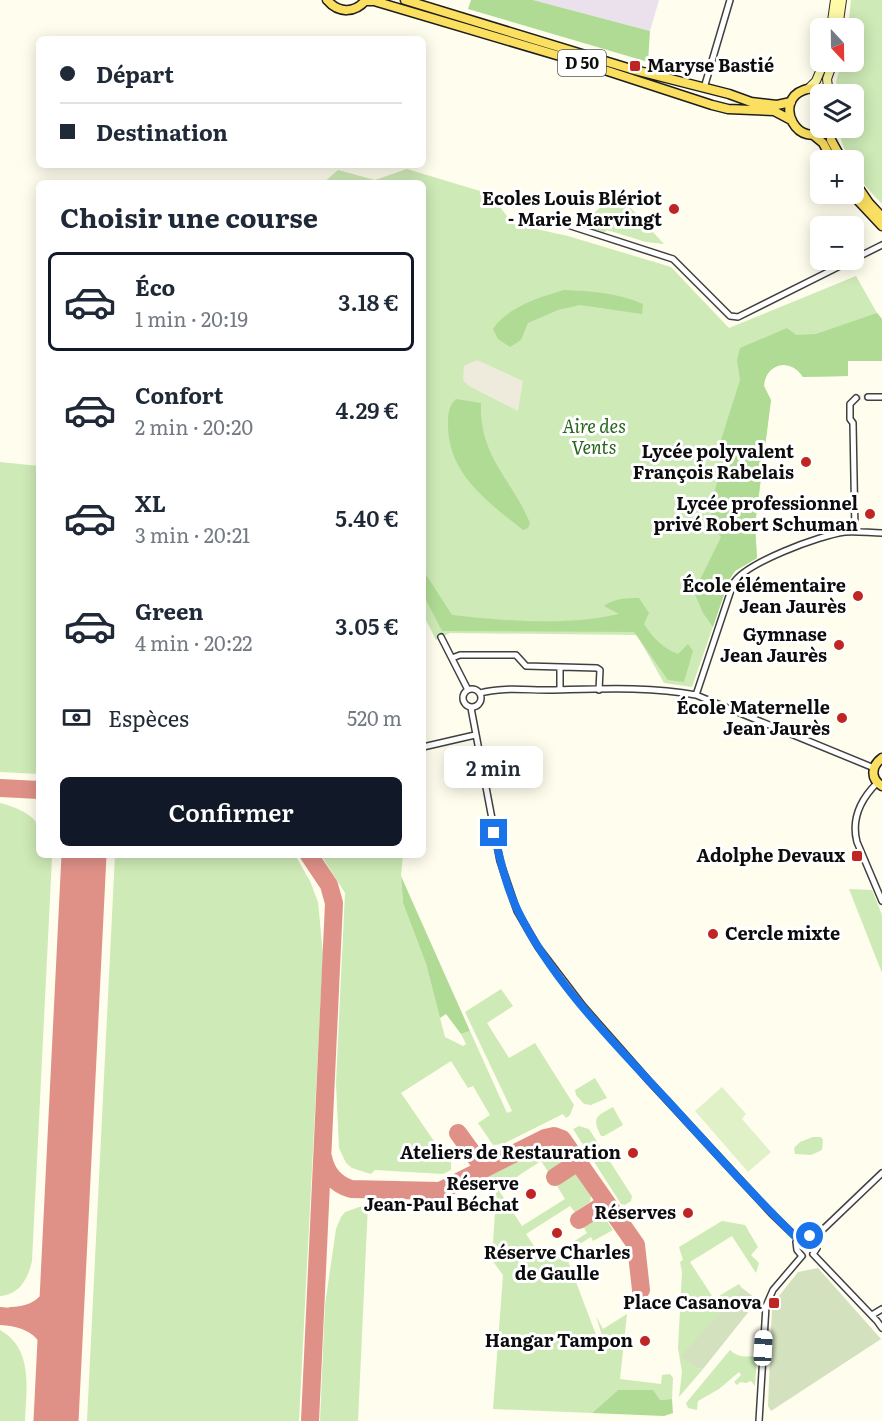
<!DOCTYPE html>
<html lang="fr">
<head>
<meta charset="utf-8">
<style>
  :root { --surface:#fff; --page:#f6f6f7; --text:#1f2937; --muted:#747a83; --line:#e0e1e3; --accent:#111827 }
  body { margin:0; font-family:Literata,serif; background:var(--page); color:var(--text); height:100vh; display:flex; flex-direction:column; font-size:22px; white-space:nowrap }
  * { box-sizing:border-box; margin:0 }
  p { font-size:20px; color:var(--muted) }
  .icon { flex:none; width:33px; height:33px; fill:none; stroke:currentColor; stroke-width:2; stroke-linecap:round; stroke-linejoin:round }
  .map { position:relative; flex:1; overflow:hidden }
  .drawer { position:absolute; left:36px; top:180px; width:390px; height:678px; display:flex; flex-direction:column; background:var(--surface); border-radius:9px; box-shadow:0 3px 15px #0003 }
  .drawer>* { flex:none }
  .hud { position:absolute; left:36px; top:36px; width:390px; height:132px; border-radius:9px; box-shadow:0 3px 15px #0003; display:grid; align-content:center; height:132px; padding:0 24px; background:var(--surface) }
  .needle { width:39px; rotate:158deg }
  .fabs { position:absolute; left:810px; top:18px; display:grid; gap:12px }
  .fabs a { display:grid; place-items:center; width:54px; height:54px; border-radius:9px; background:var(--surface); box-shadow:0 3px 15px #0003; font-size:30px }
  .end { position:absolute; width:27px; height:27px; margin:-14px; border:8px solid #1a73e8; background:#fff; box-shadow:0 0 0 3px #fff }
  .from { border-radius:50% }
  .bubble { position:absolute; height:42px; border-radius:9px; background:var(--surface); box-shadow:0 3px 15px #0003; font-size:20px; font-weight:600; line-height:42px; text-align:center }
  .car { position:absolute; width:18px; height:36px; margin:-18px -9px; border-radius:8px; box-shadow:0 0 4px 2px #0007; background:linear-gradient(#fff 24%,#345 0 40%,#fff 0 76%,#345 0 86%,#fff 0) }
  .hud b { display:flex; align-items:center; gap:21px; height:57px; font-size:22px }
  .hud b+b { border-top:2px solid var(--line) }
  .hud i { width:15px; height:15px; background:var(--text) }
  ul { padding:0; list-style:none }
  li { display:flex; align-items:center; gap:18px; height:99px; margin:0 12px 9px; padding:0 12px; border:3px solid transparent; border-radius:9px }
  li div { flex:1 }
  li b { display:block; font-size:22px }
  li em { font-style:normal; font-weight:600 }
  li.on { border-color:var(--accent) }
  li>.icon { width:54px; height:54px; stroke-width:1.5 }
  h2 { padding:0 24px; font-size:27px; line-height:72px }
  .pay { display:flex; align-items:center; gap:15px; height:66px; padding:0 24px; font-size:22px }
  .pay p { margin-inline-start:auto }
  .button { display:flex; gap:12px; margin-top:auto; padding:12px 24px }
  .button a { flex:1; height:69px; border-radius:9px; background:var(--accent); color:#fff; font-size:24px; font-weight:600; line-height:69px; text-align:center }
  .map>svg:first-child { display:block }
  .industrial { fill:#ebe1ec }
  .green { fill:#ceeab6 }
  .forest { fill:#b0db95 }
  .cemetery { fill:#d3e1be }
  .pitch { fill:#e0f1c8 }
  .plaza { fill:#efebdc }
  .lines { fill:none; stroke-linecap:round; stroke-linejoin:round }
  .taxiway { stroke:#df9188; stroke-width:18 }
  .runway { stroke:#df9188; stroke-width:45 }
  .street-tunnel { stroke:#dbd9cb; stroke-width:5; stroke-dasharray:5 2.5; stroke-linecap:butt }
  .street-casing { stroke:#404040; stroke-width:8 }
  .secondary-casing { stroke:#2f2f2f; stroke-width:10 }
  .primary-casing { stroke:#1e1e1e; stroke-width:11 }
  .street { stroke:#fff; stroke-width:5 }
  .secondary { stroke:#fffba8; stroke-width:8 }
  .primary { stroke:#fbdf61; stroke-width:8 }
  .route { stroke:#1a73e8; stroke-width:8 }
  .poi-dot { fill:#bf2522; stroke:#fff; stroke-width:2 }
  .labels { text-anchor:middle; stroke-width:6; stroke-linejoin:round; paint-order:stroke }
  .shield { fill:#fff; stroke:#565656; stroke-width:1.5 }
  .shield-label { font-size:16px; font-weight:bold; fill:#0d0d0d }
  .poi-label { font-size:18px; font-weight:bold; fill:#0d0d0d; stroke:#fff; text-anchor:end }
  .park-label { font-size:18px; font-style:italic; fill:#27661c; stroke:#fff }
</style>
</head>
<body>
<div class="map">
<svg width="882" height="1421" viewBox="0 0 882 1421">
  <rect width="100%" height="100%" fill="#fffded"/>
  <path class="industrial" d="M533,0h126l-9,31z"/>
  <path class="green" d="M851,0h31v204c-10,-11 -28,-28 -28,-44h-3c-6,-10 -14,-22 -8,-32h11v-34h-13l-5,-12 6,-20h12v-34h-6z
    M407,169l83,25 23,30 55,12 103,31 58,61 127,-52 21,37 5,6v42h-34v15l-45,1c-12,-20 -38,-14 -39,9l7,14 -16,125 2,33 -22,13 -6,9 -37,107 -28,-4 -27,-48 -187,-2 -14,7 -13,-26v-431h-100l15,-13 37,10z
    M617,193l47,51 -18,-2 -39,-12 -3,3 -24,-8z
    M0,462l39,4v308l-39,-2z
    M0,803c12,3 32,10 38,22 3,8 1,22 1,30h12l1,3 -20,403c-4,18 -13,34 -32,35z
    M115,855h180l15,26 8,21 5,52 -24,467h-212z
    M321,855h82l-2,21 2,27 23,61 19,73 18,9 3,-2 -5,-10 9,-3 37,82 5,-2 -47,-99 36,-23 12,17 -26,17 22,35 26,-15 39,62 -4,10 -4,3 -3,-4 -60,30 -10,1 -15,-22 12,-8 -17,-29 -5,2 -17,-27 -50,32 37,54 4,-2 9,15v10l-8,4 -68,-4 -4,4 -19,-6 -6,-5 -7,-15 -3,-65 9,-190z
    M849,889l23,1 10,25v58z
    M595,1078l12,20 -16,7 -7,-1 -8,-9 -1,-5z
    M613,1107l10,18 -19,11h-3c-10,-19 -4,-20 12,-29z
    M579,1126l10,3 43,67 -1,5 -6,4 -4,-1 -48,-75z
    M813,1137h8l2,3 -1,10 -11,5 -16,-1 -1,-6 6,-6z
    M536,1156l12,1 13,4v4l-12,8 -8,-12 -43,28 24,37 43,-27 -8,-13 5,-3 -2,-4 11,-7 5,1 15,23 -1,6 -15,10 -5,-6 -44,28 18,27 43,-28 -4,-7 16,-10 6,2 8,12 -20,11 -2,-4 -26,16 33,87 5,-1 -7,-23 7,13 24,-15 -7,65 41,5 1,-9 8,-1 3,4 -1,21 -12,1 -42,-10 -26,23 -99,-4 10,-134 -11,-15 5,-82 -12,-1 35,-19z
    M368,1204l-10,217h-38l5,-116 11,-76 5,-12 4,-5z
    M722,1221l23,4 13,22 -7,8 8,8 -3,10 -24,-37 -42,26 24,37 25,-15 3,4 -60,68 14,12 7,1 -24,28 3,-25 -4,-24 4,-76 -2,-10 3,-2 -4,-13z
    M0,1330c34,19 26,59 25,91h-25z
    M730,1350c7,7 17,8 27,5l-2,31 -4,-5 -5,2 -6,-1 -3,3 -3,-3 7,-7 -2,-3 -20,17 -21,12 -1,9 -9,-2 -2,-5z"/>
  <path class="forest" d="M471,0h62l117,31 -2,31 -180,-53z
    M564,290c27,1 54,3 79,14l-1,10 -62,-9 -22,5 -30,13 -7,17 -11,7 -12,-8 -5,-10c14,-22 47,-32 71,-39z
    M877,313l5,6v42h-34v15l-45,1c-12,-20 -38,-14 -39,9l7,14 -16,125 2,33 -22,13 -6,9 -16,47 -10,-14 -9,-21 27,-55 -8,-10 -3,-20 13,-45 -3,-19 20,-63 -3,-20 3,-12 47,-20 9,7 20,-1z
    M456,399l25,4c-2,53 30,75 49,120l-2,5 -5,2c-35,-28 -75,-56 -75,-105 0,-10 0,-19 8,-26z
    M423,570l29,45c54,6 113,11 167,-1l-15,-8c11,-8 22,-8 35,-8l10,15 -5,11c8,13 20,25 34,30l10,-10 5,7 -9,31 -16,-2 -34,-48 -192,-1 -19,-37z
    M401,876l69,155 -9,3 -15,-20 -6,4 -14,-54 -23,-61z
    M618,1390h35l7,10 12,-1 1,14 -9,3 -72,-3z"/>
  <path class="cemetery" d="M818,1268l63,71 -110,72 -3,-5 4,-98 3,-7 23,-29z
    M742,1288l16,12 -55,69 -7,-1 -15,-12z"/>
  <path class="pitch" d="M722,1087l24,27 -4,5 29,33 -23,20 -53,-61z"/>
  <path class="plaza" d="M477,360l46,21 -5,30 -49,-25 -6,-6 1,-14z"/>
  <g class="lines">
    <path class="taxiway" d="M0,788l39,2
      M309,855l20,30 5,18 -24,518
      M458,1133l26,36
      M323,1157c3,16 12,27 28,32l89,2 105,-53 9,-2 8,3 74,106 5,45
      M555,1177l23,-15
      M579,1220l27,-17
      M0,1316c40,2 56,22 58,61
      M11,1316c35,-1 47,-23 53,-54"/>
    <path class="runway" d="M56,1421l28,-566"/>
    <path class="street-tunnel" d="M856,398l12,-1"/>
    <defs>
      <path id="street" d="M704,88l26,-88
        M571,226l102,33 57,57 8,1 114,-57
        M854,259l28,-14
        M868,397h14
        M855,532l-2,-109 -3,-4v-15l6,-6
        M441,637l27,53
        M452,658l8,-3h56l10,11 71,2 3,2 -1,20
        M560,667v22
        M463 698a9 9 0 1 1 18 0a9 9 0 1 1-18 0Z
        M480,693c22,-6 46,-3 69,-3 48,-1 100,-4 147,5l178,73
        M696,695l37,-111c11,-21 88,-49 112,-52 12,-1 25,1 37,1
        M471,708l29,153 17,50 21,36 45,59 66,75 122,132 27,26
        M423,747l52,-12
        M877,783c-16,16 -26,36 -20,59l25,59
        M814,1238l68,-65
        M813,1254l64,67 5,7
        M802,1256l-5,-6 -1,-8c5,-8 14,-9 20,-1l1,7 -4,6
        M872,1315l10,-6
        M759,1421l7,-115 7,-16 29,-34"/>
      <path id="secondary" d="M831,28l4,-28
        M838,28l4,-28
        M808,89l8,-8 8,-19
        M829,94l-2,-15 6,-17"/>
      <path id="primary" d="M327,0c12,14 28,13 39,0
        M405,0l226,69 98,25 22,8 26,3 14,-3
        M365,1h9l206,61 132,43 16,4 46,2 17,9
        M827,94c-6,-5 -15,-7 -23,-4 -32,11 -6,63 24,38
        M830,128l1,12 11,20
        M812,134l11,9 9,17
        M854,181l15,22 13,14
        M852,194l30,32
        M882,758c-11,8 -12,21 0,28"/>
    </defs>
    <use href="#street" class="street-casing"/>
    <use href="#secondary" class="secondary-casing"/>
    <use href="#primary" class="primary-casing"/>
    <use href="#street" class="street"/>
    <use href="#secondary" class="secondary"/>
    <use href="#primary" class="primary"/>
  </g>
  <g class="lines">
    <path class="route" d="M494,833c6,26 12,54 24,78 33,69 97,133 149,189 43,47 85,95 131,139l8,-4 4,1"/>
  </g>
  <g class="poi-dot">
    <rect x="629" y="60" width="12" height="12" rx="3"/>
    <circle cx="674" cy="209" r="6"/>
    <circle cx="806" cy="462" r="6"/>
    <circle cx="870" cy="514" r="6"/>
    <circle cx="858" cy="596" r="6"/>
    <circle cx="839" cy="645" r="6"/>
    <circle cx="842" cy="718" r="6"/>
    <rect x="851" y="850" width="12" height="12" rx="3"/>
    <circle cx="713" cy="934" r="6"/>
    <circle cx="633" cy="1153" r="6"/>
    <circle cx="531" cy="1194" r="6"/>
    <circle cx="688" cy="1213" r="6"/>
    <circle cx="557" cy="1233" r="6"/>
    <rect x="768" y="1297" width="12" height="12" rx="3"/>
    <circle cx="645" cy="1341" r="6"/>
  </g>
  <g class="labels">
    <rect class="shield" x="558" y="50" width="48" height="26" rx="4.5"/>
    <g class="shield-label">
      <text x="582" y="69">D 50</text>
    </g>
    <g class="poi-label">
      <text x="647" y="72" text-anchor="start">Maryse Bastié</text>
      <text x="662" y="205">Ecoles Louis Blériot<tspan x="662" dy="21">- Marie Marvingt</tspan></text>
      <text x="794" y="458">Lycée polyvalent<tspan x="794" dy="21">François Rabelais</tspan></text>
      <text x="858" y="510">Lycée professionnel<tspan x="858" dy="21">privé Robert Schuman</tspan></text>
      <text x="846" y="592">École élémentaire<tspan x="846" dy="21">Jean Jaurès</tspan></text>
      <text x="827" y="641">Gymnase<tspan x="827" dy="21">Jean Jaurès</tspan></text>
      <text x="830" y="714">École Maternelle<tspan x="830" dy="21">Jean Jaurès</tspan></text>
      <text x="845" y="862">Adolphe Devaux</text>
      <text x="725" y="940" text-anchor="start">Cercle mixte</text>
      <text x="621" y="1159">Ateliers de Restauration</text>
      <text x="519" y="1190">Réserve<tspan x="519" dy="21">Jean-Paul Béchat</tspan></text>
      <text x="676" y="1219">Réserves</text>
      <text x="557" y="1259" text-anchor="middle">Réserve Charles<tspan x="557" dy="21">de Gaulle</tspan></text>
      <text x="762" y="1309">Place Casanova</text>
      <text x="633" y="1347">Hangar Tampon</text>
    </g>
    <g class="park-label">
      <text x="594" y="433">Aire des<tspan x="594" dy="21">Vents</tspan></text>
    </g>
  </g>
</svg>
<div class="fabs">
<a><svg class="needle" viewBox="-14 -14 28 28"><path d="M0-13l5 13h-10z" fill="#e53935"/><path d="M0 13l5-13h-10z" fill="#747a83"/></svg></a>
<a><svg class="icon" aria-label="layers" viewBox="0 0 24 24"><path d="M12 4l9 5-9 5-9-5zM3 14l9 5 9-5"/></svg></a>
<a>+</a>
<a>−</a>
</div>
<i class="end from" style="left:810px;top:1236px"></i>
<i class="end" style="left:494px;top:833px"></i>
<div class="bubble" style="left:444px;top:746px;width:99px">2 min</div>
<i class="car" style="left:763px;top:1348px;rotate:3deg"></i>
<div class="hud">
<b><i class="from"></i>Départ</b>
<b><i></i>Destination</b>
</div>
<section class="drawer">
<h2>Choisir une course</h2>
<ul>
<li class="on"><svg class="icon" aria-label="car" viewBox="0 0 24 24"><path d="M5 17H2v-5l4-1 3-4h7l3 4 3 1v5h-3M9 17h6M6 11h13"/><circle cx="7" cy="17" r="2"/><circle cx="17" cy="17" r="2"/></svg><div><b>Éco</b><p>1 min · 20:19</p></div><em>3.18 €</em></li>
<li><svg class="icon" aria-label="car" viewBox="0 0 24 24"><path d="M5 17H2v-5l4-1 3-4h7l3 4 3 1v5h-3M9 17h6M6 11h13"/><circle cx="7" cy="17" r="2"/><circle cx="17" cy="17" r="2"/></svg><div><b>Confort</b><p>2 min · 20:20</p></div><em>4.29 €</em></li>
<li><svg class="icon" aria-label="car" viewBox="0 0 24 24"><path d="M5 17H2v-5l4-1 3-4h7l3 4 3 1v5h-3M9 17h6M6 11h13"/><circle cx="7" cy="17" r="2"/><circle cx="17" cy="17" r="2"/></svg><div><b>XL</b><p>3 min · 20:21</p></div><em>5.40 €</em></li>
<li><svg class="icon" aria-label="car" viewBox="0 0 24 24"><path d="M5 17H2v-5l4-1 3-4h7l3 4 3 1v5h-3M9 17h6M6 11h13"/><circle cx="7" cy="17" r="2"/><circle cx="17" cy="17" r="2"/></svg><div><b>Green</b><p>4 min · 20:22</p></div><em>3.05 €</em></li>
</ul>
<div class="pay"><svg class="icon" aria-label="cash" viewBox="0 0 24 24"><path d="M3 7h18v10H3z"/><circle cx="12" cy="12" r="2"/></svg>Espèces<p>520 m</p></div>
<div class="button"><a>Confirmer</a></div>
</section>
</div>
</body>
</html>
